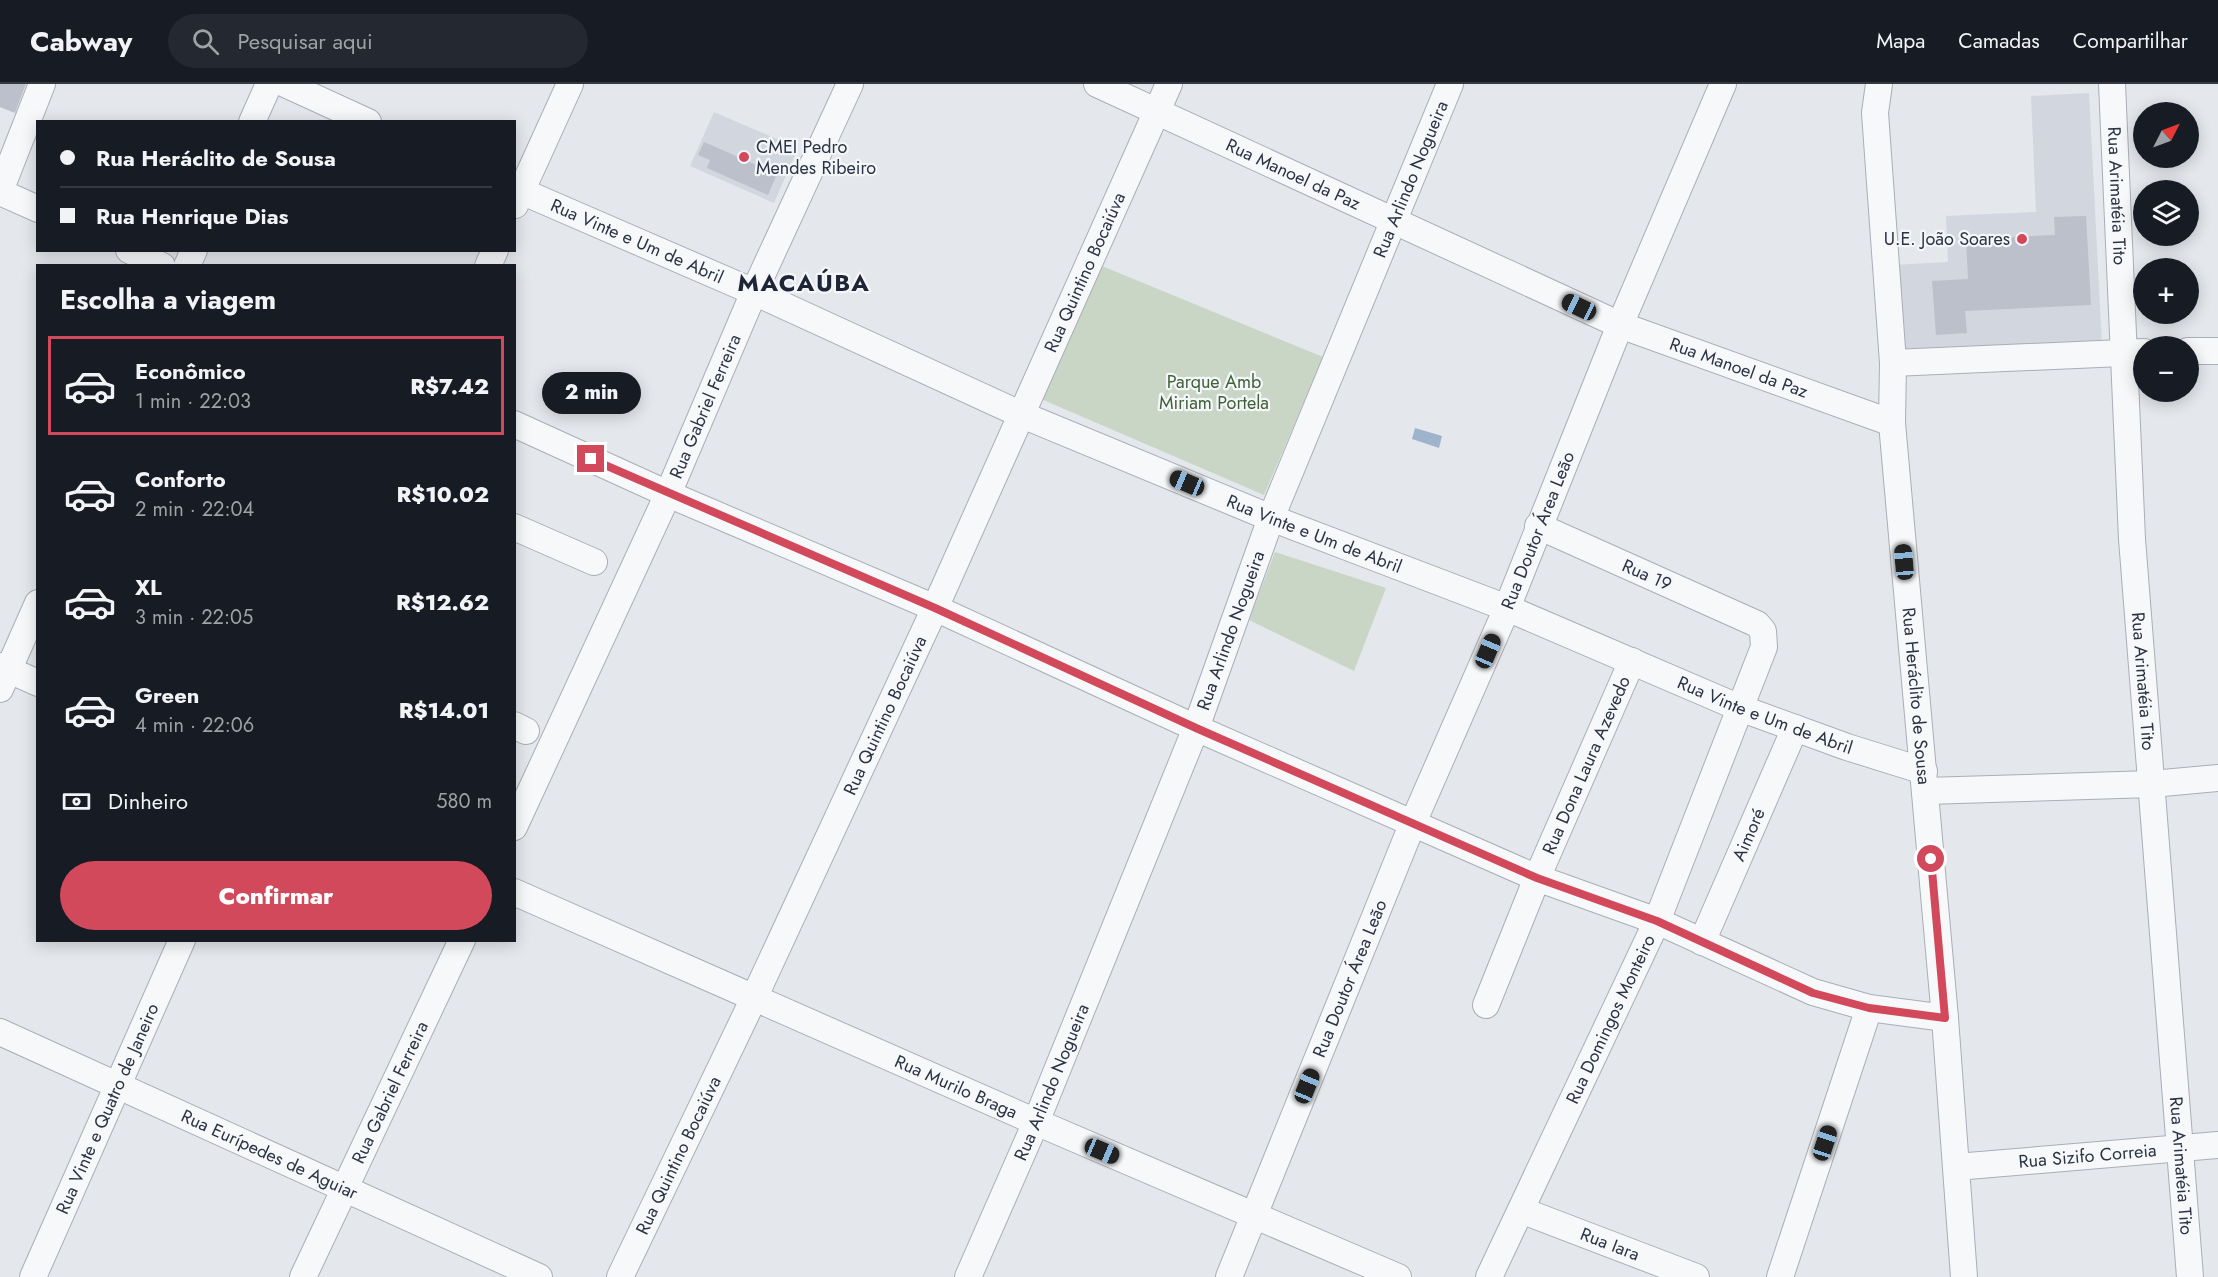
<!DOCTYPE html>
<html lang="pt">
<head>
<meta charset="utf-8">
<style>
  :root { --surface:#171b24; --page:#242831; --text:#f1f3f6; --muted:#9ea1a6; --line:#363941; --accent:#d1495b }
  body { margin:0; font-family:Jost,sans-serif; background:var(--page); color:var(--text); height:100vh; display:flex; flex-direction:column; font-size:22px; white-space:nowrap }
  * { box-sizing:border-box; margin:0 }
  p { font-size:20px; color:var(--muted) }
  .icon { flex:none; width:33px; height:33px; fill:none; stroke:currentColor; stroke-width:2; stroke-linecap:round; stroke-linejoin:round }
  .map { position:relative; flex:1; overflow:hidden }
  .side { position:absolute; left:36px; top:180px; width:480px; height:678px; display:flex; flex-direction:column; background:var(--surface); border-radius:0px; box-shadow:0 3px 15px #0003 }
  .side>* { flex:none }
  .guide { position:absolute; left:36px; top:36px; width:480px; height:132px; border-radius:0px; box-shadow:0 3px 15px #0003; display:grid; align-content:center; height:132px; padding:0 24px; background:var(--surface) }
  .needle { width:39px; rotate:48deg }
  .fabs { position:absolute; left:2133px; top:18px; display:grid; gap:12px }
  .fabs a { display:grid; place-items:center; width:66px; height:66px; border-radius:50%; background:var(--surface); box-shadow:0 3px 15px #0003; font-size:30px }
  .end { position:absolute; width:27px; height:27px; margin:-14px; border:8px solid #d1495b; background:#fff; box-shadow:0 0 0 3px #fff }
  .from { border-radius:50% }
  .bubble { position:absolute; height:42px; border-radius:21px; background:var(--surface); box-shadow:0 3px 15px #0003; font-size:20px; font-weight:800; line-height:42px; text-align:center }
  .car { position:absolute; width:18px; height:36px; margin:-18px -9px; border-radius:8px; box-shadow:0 0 4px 2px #0007; background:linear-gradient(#222 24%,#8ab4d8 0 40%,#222 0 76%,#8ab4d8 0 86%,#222 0) }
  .guide b { display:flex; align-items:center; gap:21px; height:57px; font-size:22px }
  .guide b+b { border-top:2px solid var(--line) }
  .guide i { width:15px; height:15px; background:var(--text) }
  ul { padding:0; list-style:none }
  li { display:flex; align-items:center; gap:18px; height:99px; margin:0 12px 9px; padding:0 12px; border:3px solid transparent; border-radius:0px }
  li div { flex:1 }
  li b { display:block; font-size:22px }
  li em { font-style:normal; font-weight:800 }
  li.selected { border-color:var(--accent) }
  li>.icon { width:54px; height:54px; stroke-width:1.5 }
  h2 { padding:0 24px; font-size:27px; line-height:72px }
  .pay { display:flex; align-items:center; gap:15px; height:66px; padding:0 24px; font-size:22px }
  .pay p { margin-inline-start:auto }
  .primary-button { display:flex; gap:12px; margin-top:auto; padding:12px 24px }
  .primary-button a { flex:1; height:69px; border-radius:36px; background:var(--accent); color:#fff; font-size:24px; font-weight:800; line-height:69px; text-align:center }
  header { display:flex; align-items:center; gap:36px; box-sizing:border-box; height:84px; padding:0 30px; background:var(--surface); border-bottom:2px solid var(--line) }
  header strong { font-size:28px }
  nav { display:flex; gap:33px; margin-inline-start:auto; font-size:21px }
  .search { width:420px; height:54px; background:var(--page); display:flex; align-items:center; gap:15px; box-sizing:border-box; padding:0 21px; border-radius:33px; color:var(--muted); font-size:22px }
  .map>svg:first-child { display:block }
  .built { fill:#d2d6de }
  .green { fill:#c9d6c5 }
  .water { fill:#9fb4cc }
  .building { fill:#bbc0ca }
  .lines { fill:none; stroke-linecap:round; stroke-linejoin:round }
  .minor-casing { stroke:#a9aeb7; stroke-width:28 }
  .minor { stroke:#f7f8fa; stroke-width:26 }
  .route { stroke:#d1495b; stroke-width:8 }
  .poi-dot { fill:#d1495b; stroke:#f4f6f9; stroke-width:2 }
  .labels { text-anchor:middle; stroke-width:4.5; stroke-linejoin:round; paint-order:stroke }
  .poi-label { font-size:18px; fill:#2b3445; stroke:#f4f6f9; text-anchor:start }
  .street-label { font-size:18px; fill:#2b3445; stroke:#f4f6f9 }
  .park-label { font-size:18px; fill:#3f6138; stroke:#f4f6f9 }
  .district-label { font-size:24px; font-weight:bold; letter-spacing:1.5px; fill:#1d2536; stroke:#f4f6f9 }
</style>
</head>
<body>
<header>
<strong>Cabway</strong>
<div class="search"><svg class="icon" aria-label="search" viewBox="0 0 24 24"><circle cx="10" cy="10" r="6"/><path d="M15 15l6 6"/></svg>Pesquisar aqui</div>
<nav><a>Mapa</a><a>Camadas</a><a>Compartilhar</a></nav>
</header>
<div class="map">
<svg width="2218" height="1193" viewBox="0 0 2218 1193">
  <rect width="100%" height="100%" fill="#e4e7ec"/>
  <path class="built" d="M2089,9l13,253 -205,9 -5,-90 56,-3 -2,-46 90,-4 -5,-116z
    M714,28l84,36 -24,55 -84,-37z"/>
  <path class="green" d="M1102,182l221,91 -59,138 -223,-96z
    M1275,468l111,36 -32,83 -105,-51z"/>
  <path class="water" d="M1415,344l27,8 -3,12 -27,-9z"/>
  <path class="building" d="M0,0h26l-11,29 -15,-6z
    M704,58l73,32 -9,21 -61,-27 3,-8 -12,-5z
    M2086,132l5,89 -126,6 2,22 -31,2 -4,-54 36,-2 -2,-40 89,-4 -1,-18z"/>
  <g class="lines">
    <defs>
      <g id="minor">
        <path d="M285,0l83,38"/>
        <path id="s1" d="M1097,0l523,241 272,98"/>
        <path id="s2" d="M1879,0l-4,29 18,250 -1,60 53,595 19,259"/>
        <path id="s3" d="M2112,0l20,455 58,738"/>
        <path d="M252,38l17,-38"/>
        <path id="s4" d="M514,104l240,104 266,122 251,104 236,90 233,100 107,39 77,24"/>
        <path d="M0,107l42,-107"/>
        <path d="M0,108l38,17"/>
        <path d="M515,121l55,-121"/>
        <path d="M129,166l33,16"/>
        <path d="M187,182l7,-16"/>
        <path d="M488,182l7,-16"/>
        <path d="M2188,267h30"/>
        <path d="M1893,279l251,-11"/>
        <path d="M514,340l154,70 267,114 261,120 341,150 120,43 156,71 56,16 76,10"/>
        <path d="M514,443l80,35"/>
        <path d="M0,582l38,17"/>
        <path d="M0,605l38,-86"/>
        <path d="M514,641l12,6"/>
        <path d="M1925,707l227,-7 66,-6"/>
        <path id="s5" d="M514,743l154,-333 86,-202 96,-208"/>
        <path id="s6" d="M514,808l522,230 362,155"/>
        <path id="s7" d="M1702,858l93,-214"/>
        <path id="s8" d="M1486,921l51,-127 95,-217"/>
        <path id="s9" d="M0,948l539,245"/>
        <path id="s10" d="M1956,1083l262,-22"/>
        <path id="s11" d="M1523,1127l173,66"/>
        <path id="s12" d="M33,1193l149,-337"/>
        <path id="s13" d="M303,1193l159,-337"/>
        <path id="s14" d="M620,1193l134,-279 181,-390 234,-524"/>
        <path id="s15" d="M968,1193l68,-155 160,-394 75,-210 179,-434"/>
        <path id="s16" d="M1229,1193l183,-452 95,-217 113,-283 103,-241"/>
        <path id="s17" d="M1489,1193l168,-356 107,-274 -1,-16 -6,-7 -219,-98"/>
        <path d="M1780,1193l89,-269"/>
      </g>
    </defs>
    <use href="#minor" class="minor-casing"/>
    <use href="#minor" class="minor"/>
  </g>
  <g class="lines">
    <path class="route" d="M591,375l344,149 261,120 341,150 120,43 156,72 56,15 76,10 -14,-159"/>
  </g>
  <g class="poi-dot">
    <circle cx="744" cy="73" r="6"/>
    <circle cx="2022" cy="155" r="6"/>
  </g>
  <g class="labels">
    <g class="poi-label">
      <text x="756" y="69">CMEI Pedro<tspan x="756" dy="21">Mendes Ribeiro</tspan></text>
      <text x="2010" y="161" text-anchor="end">U.E. João Soares</text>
    </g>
    <g class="street-label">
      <text dy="6" stroke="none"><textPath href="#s1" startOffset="216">Rua Manoel da Paz</textPath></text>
      <text dy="6" stroke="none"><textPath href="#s15" startOffset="1184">Rua Arlindo Nogueira</textPath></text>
      <text dy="6" stroke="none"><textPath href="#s3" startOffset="112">Rua Arimatéia Tito</textPath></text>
      <text dy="6" stroke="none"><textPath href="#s4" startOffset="134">Rua Vinte e Um de Abril</textPath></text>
      <text dy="6" stroke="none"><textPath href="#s14" startOffset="1107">Rua Quintino Bocaiúva</textPath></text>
      <text dy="6" stroke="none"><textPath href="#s1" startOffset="702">Rua Manoel da Paz</textPath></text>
      <text dy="6" stroke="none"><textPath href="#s5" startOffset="462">Rua Gabriel Ferreira</textPath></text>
      <text dy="6" stroke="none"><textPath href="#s16" startOffset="808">Rua Doutor Área Leão</textPath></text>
      <text dy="6" stroke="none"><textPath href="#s4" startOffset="872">Rua Vinte e Um de Abril</textPath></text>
      <text transform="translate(1647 491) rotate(24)" y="6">Rua 19</text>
      <text dy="6" stroke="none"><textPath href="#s15" startOffset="698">Rua Arlindo Nogueira</textPath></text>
      <text dy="6" stroke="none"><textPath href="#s3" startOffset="598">Rua Arimatéia Tito</textPath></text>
      <text dy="6" stroke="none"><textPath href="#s2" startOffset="614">Rua Heráclito de Sousa</textPath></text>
      <text dy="6" stroke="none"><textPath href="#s4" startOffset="1358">Rua Vinte e Um de Abril</textPath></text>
      <text dy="6" stroke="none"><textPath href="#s14" startOffset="621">Rua Quintino Bocaiúva</textPath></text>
      <text dy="6" stroke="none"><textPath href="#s8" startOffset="260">Rua Dona Laura Azevedo</textPath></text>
      <text dy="6" stroke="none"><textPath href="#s7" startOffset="117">Aimoré</textPath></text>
      <text dy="6" stroke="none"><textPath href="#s16" startOffset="322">Rua Doutor Área Leão</textPath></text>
      <text dy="6" stroke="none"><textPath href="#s17" startOffset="285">Rua Domingos Monteiro</textPath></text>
      <text dy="6" stroke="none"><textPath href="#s15" startOffset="212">Rua Arlindo Nogueira</textPath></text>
      <text dy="6" stroke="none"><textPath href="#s6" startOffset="483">Rua Murilo Braga</textPath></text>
      <text dy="6" stroke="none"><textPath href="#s13" startOffset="204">Rua Gabriel Ferreira</textPath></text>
      <text dy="6" stroke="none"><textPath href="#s12" startOffset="184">Rua Vinte e Quatro de Janeiro</textPath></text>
      <text dy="6" stroke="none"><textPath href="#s9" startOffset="296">Rua Eurípedes de Aguiar</textPath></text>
      <text dy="6" stroke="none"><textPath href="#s14" startOffset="135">Rua Quintino Bocaiúva</textPath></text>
      <text dy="6" stroke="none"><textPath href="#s10" startOffset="132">Rua Sizifo Correia</textPath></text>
      <text dy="6" stroke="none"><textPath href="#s3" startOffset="1084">Rua Arimatéia Tito</textPath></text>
      <text dy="6" stroke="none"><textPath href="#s11" startOffset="93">Rua Iara</textPath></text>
    </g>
    <g class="park-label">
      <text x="1214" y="304">Parque Amb<tspan x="1214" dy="21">Miriam Portela</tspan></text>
    </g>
    <g class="district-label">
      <text x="804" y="207">MACAÚBA</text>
    </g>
  </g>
</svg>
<div class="fabs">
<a><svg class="needle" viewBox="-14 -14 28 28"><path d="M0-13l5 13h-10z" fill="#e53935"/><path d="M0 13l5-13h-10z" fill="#9ea1a6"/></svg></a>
<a><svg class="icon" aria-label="layers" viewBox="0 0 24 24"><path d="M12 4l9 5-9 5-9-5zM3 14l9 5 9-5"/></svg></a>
<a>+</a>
<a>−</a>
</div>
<i class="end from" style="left:1931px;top:775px"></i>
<i class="end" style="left:591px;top:375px"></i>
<div class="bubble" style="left:542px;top:288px;width:99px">2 min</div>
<i class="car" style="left:1579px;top:223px;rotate:295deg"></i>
<i class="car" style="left:1187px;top:399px;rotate:293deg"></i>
<i class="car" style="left:1904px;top:478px;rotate:355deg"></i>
<i class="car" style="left:1488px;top:567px;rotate:23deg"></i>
<i class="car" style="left:1307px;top:1002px;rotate:22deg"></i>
<i class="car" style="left:1825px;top:1059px;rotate:18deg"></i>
<i class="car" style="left:1102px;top:1067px;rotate:113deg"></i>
<div class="guide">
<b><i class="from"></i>Rua Heráclito de Sousa</b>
<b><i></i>Rua Henrique Dias</b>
</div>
<section class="side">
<h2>Escolha a viagem</h2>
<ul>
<li class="selected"><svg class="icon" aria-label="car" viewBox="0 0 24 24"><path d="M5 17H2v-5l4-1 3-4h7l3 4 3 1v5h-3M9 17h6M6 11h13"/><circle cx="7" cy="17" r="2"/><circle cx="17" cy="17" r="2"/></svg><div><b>Econômico</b><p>1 min · 22:03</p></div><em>R$7.42</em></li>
<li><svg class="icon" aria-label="car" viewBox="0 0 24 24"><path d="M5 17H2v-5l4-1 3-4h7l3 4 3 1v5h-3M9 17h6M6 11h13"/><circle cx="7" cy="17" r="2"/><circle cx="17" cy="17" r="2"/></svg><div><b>Conforto</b><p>2 min · 22:04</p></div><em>R$10.02</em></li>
<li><svg class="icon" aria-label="car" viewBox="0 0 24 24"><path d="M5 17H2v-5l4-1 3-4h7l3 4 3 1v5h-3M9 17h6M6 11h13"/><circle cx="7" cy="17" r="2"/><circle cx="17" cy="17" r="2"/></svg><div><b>XL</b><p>3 min · 22:05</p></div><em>R$12.62</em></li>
<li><svg class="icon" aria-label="car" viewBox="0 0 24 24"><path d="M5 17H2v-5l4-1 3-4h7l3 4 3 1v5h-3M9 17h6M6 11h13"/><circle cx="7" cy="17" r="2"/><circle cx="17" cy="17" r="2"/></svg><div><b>Green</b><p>4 min · 22:06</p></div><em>R$14.01</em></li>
</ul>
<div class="pay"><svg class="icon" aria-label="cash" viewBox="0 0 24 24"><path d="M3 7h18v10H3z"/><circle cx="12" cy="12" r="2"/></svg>Dinheiro<p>580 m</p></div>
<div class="primary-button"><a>Confirmar</a></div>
</section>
</div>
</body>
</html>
